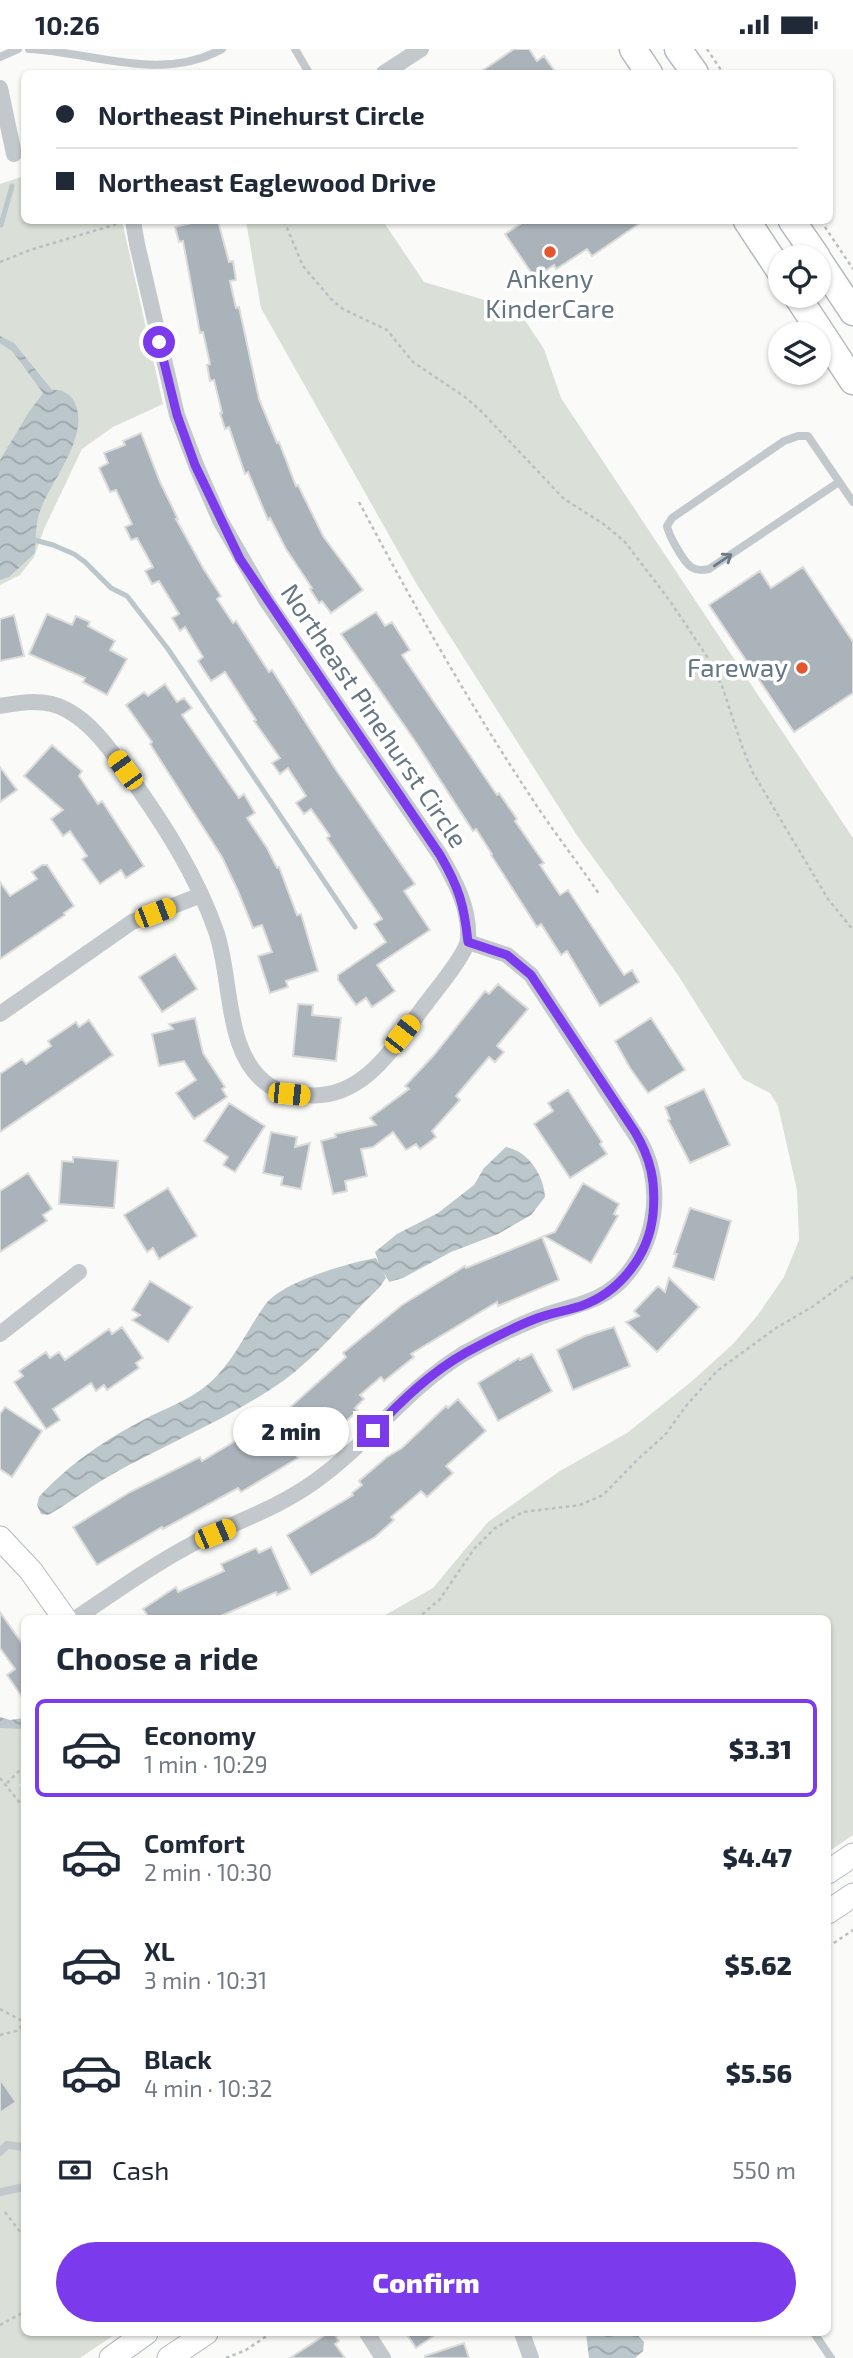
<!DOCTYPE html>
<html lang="en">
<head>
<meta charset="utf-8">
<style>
  :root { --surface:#fff; --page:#f6f6f7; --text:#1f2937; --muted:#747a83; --line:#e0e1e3; --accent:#7c3aed }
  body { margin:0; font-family:"Exo 2",sans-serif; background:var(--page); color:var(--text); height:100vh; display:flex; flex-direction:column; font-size:26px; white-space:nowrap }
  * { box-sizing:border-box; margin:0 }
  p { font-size:23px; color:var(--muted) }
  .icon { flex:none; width:38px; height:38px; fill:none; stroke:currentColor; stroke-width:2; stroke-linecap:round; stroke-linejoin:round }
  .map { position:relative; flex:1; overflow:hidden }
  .side { position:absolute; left:21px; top:1566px; width:810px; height:721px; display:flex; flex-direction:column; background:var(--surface); border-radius:10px; box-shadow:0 2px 5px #0004 }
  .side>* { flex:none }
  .guide { position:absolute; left:21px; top:21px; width:812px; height:154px; border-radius:10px; box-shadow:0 2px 5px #0004; display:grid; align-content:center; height:154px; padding:0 35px; background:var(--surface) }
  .buttons { position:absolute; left:768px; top:196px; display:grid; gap:14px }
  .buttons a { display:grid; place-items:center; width:63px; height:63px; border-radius:50%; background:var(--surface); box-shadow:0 2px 5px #0004; font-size:35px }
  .end { position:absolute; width:32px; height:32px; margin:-16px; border:9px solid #7c3aed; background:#fff; box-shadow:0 0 0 4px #fff }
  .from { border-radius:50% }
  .bubble { position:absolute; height:49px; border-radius:24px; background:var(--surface); box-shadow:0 2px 5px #0004; font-size:23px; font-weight:800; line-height:49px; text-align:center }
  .car { position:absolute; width:21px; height:42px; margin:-21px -10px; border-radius:9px; box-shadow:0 0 5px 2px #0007; background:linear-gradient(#f5c518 24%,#345 0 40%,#f5c518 0 76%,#345 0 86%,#f5c518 0) }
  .guide b { display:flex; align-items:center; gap:24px; height:66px; font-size:26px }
  .guide b+b { border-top:2px solid var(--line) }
  .guide i { width:18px; height:18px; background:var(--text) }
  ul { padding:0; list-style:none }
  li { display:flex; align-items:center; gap:21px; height:98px; margin:0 14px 10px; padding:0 21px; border:4px solid transparent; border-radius:10px }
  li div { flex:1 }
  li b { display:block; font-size:26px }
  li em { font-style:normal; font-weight:800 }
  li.current { border-color:var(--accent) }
  li>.icon { width:63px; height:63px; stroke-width:1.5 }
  h2 { padding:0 35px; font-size:32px; line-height:84px }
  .pay { display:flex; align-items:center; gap:18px; height:77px; padding:0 35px; font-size:26px }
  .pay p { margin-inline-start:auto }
  .primary-button { display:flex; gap:14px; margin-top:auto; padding:14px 35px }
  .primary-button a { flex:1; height:80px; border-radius:42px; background:var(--accent); color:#fff; font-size:28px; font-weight:800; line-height:80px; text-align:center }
  .status { display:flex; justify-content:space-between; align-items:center; height:49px; padding:0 35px; background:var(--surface); direction:ltr }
  .status svg { height:19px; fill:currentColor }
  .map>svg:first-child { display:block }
  .green { fill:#dadfd7 }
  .water { fill:url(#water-waves) }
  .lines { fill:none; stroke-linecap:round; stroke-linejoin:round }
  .stream { stroke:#bbc7cb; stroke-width:5 }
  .building { fill:#aab3b9; stroke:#dcdcda; stroke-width:2 }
  .secondary-casing { stroke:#b3babf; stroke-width:25 }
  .primary-casing { stroke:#b5babe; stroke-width:29 }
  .path { stroke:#bbbfc2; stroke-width:2.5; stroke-dasharray:3.5 3.5; stroke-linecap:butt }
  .lane { stroke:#c3c8cc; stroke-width:8 }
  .street { stroke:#c3c8cc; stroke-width:16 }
  .secondary { stroke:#fff; stroke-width:23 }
  .primary { stroke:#fff; stroke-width:26 }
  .oneway { stroke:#6a7a87 }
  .route { stroke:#7c3aed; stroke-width:9 }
  .poi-dot { fill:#e4572e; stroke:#fff; stroke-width:2.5 }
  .labels { text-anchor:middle; stroke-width:7; stroke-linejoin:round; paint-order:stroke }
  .poi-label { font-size:26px; fill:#657683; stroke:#fff }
  .street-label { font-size:26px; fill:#657683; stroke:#fff }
</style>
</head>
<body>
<div class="status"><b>10:26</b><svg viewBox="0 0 49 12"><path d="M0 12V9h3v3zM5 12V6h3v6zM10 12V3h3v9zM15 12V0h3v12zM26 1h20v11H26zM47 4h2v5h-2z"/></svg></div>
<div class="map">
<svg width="853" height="2309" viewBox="0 0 853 2309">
  <defs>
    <pattern id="water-waves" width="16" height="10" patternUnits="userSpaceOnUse" patternTransform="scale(1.75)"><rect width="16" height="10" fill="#bbc7cb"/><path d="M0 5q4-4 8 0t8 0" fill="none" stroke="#9ca6aa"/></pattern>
  </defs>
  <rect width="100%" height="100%" fill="#fafaf8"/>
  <path class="green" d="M24,127v45h98l41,183 -50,23 -31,22 -38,80 -10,28 -14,18 -20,10v-401z
    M246,172h137l41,61 94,28 26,39 17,49 292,440v997l-25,17v-233h-450l55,-31 55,-66 72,-51 67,-38 64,-51 42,-38 24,-28 27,-39 15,-37 -2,-50 -19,-84 -8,-13 -27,-14 -65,-104 -102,-141 -160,-251 -155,-275z
    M24,1669v63l-5,4 5,5v543h93l-37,25h-80v-639l5,6z"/>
  <path class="water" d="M0,287l14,7 38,47c9,-1 17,3 22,11 17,32 -20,76 -32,105 -7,15 -6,31 -7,47l-26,24 -9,3v-120l29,-48 14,-19 -30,-41 -13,-9z
    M506,1098c22,4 38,28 39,50l-14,18 -33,19 -47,18 -48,26 -14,4 -6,-11 3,7 -7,10c-32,30 -60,67 -96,93 -54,38 -115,62 -172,94 -22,12 -41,28 -63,40l-7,-1 -4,-9 2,-8c31,-34 66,-57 106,-78 21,-11 42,-18 61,-33 27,-22 39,-53 59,-81 16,-23 83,-42 111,-47l3,5 -4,-11 22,-18 41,-21 36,-28 10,-17z
    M0,1668l10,3 14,-2v11l-24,-1z
    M586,2284h50l8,9 -1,9 -8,7h-46z"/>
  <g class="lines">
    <path class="stream" d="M1,176l11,-39
      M31,490l22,6 21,9 11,8 26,26 16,8 41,53 187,278"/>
  </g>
  <path class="building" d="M514,0h15l8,12 7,-5 12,17h-77z
    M200,172h18l11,41 4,-1 3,19 -6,1 6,27 3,-1 20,92 18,44 2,-1 17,44 2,-1 25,51 40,54 -32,23 -9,-12 -3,2 -9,-14 2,-1 -26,-39 -16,-31 -2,2 -20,-48 -3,2 -16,-47 -4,2 -5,-16h2l-8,-33 -4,1 -3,-16 3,-1 -7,-32 -3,1 -17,-92 -4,1 -4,-15z
    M525,172h118l-51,35 -5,-7 -31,20 -2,-4 -19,13 -30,-44z
    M141,384l19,49 18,37h-2l27,49 18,28 -4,3 16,24 3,-2 33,51 3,-2 64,100 79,114 -11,7 26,39 -53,35 18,26 -23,16 -6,-9 -10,7 -18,-25v-5l48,-33 -12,-18 8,-5 -55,-81 3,-2 -19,-27 -7,5 -8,-11 10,-7 -18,-28 -8,6 -8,-11 8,-5 -26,-37 2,-1 -31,-48 -14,9 -13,-20 5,-4 -18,-30 -5,4 -8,-13 7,-4 -20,-33 -7,3 -7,-13 8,-4 -16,-29 -6,2 -6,-13 7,-3 -16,-34 -6,2 -11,-24 9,-5 -4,-10 21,-8 -2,-4z
    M803,518l50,75v51l-59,39 -85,-127 51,-34 11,17z
    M376,563l9,14 7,-4 18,28 -8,5 95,140 2,-2 18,26 -2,2 29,42 -4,2 20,30 8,-5 56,85 8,-5 7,12 -39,24 -33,-55 -6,4 -20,-31 -4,3 -46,-72 1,-1 -16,-25 -3,2 -58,-90 -74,-107z
    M47,565l25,11 4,-9 14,6 -2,4 27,15 -5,9 17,9 -20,36 -24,-13 2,-4 -56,-24z
    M14,566l10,41 -24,5v-42z
    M165,635l12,18 7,-4 8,10 -10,7 57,83 5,-4 11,19 -8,5 20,30 10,20 2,-1 18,48 4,-1 17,57 -32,10 2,6 -18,6 -12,-37 14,-4 -10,-27 -9,3 -15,-37 -16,-34 -72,-113 2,-2 -26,-37 18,-13 4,4z
    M52,696l30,26 -3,5 19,28 4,-3 42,65 -18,12 -5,-8 -21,14 -18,-25 5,-3 -17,-25 -7,5 -12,-17 12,-9 -39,-34z
    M0,718l17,23 -17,12z
    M42,816h5l27,41 -10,7 1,2 -65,44v-77l10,14 27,-17 -5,-7z
    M175,905l22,35 -35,23 -23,-35z
    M498,935l30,25 -31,37 7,6 -9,10 -6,-5 -33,39 4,4 -28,31 4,6 -16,12 -4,-5 -10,6 -13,-18 -20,15 -12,2 6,27 -22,5 2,10 -14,3 -12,-53 15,-4 -1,-3 41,-9 -6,-7 39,-29 -4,-3 29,-31 51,-64 4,3z
    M298,955l15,1 -1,10 29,3 -5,43 -43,-5z
    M195,969l8,35 22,34 -3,2 5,8 -33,22 -18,-26 20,-13 -12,-19 -25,5 -7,-32 21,-5 -4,-5z
    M651,969l34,52 -37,23 -18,-25 -15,-27z
    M89,971l24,35 -113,77v-58l22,-15 4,5 25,-18 -3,-5 28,-19 3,5z
    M704,1040l26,56 -40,18 -22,-43 2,-1 -5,-12z
    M568,1041l34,52 -2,2 7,10 -37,24 -36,-54 19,-13 -5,-8z
    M229,1054l36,23 -30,46 -12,-7 5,-8 -24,-16z
    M271,1083l26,5 -2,10 15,-4 -9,46 -20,-4 2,-8 -20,-4z
    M73,1108l45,4 -4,47 -55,-4 3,-43 11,1z
    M28,1124l24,36 -9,6 4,6 -47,31v-61z
    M583,1134l36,21 -5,10 4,2 -27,47 -47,-27 11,-4z
    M168,1139l29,48 -38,23 -6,-11 -6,4 -23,-37z
    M690,1159l41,13 -17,59 -41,-13 4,-13h-3z
    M542,1188l17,43 -61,26 -1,-4 -86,52 3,3 -30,24 -3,-4 -21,18 4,4 -9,9 3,3 -41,35 -31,-35 60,-54 -3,-4 59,-48 63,-39 1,2z
    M669,1229l30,29 -42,45 -31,-30 13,-6 -5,-5 24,-25 7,6z
    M150,1232l42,26 -24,35 -36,-22 8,-5 -8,-5z
    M122,1278l21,31 -7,5 3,5 -32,22 -3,-5 -8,6 -5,-8 -38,26 7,11 -14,9 -32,-47 9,-6 -4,-5 27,-19 4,6 9,-6 6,8 44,-31 3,5z
    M614,1278l16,39 -57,24 -16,-40 28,-14z
    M532,1305l20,37 -54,30 -20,-38 41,-25 1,2z
    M458,1350l28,32 -40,35 7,7 -26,24 -6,-6 -30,26 3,3 -19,17 -64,38 -24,-40 66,-40 -1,-2 10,-8 -3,-4 28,-24 15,-9 44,-42 2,2z
    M5,1358l37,24 -30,46 -12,-8v-55z
    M273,1369l25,40 -57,34 -3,-4 -75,41 -1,-2 -65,38 -24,-38 57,-35 70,-35 2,4z
    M271,1498l19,42 -13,6 -1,-3 -62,27h-64l-7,-10 33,-22 2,5 46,-21 -3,-7 35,-16 3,5z
    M0,1563l24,34v54l-17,-25 8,-6 -15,-21z
    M0,2030l16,23 -16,11z
    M328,2284h6l5,8 -4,3 10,14h-55z
    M406,2284h32l-22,15z
    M464,2294l5,15h-44v-2z"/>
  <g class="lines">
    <defs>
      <path id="secondary" d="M0,1489l31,33 34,48
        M828,1823l25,-17
        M828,1863l25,-17
        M111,2309l35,-25
        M169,2309l37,-25"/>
      <path id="primary" d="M633,0l16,24
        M678,0l17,24
        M747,172l33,50
        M792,172l25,36
        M819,212l34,51
        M797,247l56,85"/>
    </defs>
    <use href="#secondary" class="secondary-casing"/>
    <use href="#primary" class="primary-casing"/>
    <path class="path" d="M707,0l16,24
      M284,172l19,45 28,33 12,10 44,21 26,32 52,35 15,13 84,89 41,26 20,17 45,59 38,57 14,28 21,63 10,24 75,126 25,31
      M821,172l32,48
      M0,213l30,-12 87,-26
      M359,453c53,100 109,200 172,295 21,33 46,64 68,97
      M417,1570l23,-20 34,-50 21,-21 28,-16 57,-7 23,-10 35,-36 27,-24 21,-29 31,-35 59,-43 36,-21 41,-30
      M0,1729l24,30
      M7,1734l17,-17
      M828,1898l25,-17
      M0,1960l24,13
      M0,1986l16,-4 8,-7
      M5,2163l19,25
      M0,2276l24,-13
      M226,2309l20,-8 25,-17"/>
    <path class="lane" d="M29,0c64,3 132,34 193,0
      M295,0l14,24
      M0,8l18,-8
      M839,433l-130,87c-6,1 -12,2 -18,-2 -8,-6 -22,-31 -24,-41l5,-8 112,-77 14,-5h10l45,66
      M0,2103l7,-7 17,2
      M0,2143l24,-5
      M814,2284l17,25"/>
    <path class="street" d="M384,24l37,-24
      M0,39l14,66
      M0,657c22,-4 46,-8 67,4 27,15 43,40 61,64 35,49 68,100 88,157 17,48 7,124 54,155 11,6 24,8 36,9 60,6 90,-53 122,-94 9,-12 39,-48 40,-62 2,-31 -13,-58 -28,-84l-174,-255 -46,-80 -24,-55 -19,-50 -40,-171 -4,-23
      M0,965l132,-92 69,-27
      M0,1285l79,-62
      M75,1570c40,-27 79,-55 121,-77 41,-21 80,-33 118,-60 54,-38 92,-93 149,-128 23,-13 48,-25 72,-35 34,-14 68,-14 93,-46 29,-36 35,-89 13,-130l-110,-168 -24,-20 -39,-13
      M367,2284l16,25
      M522,2284l9,25"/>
    <use href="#secondary" class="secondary"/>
    <use href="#primary" class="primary"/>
  </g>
  <defs><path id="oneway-shaft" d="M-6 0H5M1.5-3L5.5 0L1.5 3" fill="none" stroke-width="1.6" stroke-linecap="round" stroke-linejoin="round" transform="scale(1.75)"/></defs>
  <use class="oneway" href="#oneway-shaft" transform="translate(723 511) rotate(-34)"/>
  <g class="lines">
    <path class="route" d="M159,293l18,73 18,50 45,94 200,296c19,33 24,49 28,87l39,13 24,20 104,157c16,27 21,50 18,82 -4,41 -33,78 -72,92 -15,5 -31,7 -46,13 -23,9 -46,21 -68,33 -36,20 -66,49 -94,79"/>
  </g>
  <g class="poi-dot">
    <circle cx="550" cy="203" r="7"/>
    <circle cx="802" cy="619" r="7"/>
  </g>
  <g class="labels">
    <g class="poi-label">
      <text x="550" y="239">Ankeny<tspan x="550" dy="30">KinderCare</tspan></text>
      <text x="788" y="628" text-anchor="end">Fareway</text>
    </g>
    <g class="street-label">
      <text transform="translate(374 667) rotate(56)" y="9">Northeast Pinehurst Circle</text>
    </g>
  </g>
</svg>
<div class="buttons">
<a><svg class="icon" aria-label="locate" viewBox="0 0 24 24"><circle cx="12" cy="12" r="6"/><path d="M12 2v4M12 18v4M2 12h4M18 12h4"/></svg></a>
<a><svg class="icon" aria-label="layers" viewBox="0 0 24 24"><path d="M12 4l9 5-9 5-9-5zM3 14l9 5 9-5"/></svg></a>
</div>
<i class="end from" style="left:159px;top:293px"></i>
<i class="end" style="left:373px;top:1382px"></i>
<div class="bubble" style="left:233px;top:1358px;width:116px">2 min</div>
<i class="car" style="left:125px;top:721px;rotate:324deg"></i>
<i class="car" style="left:155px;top:864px;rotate:69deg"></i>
<i class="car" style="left:402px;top:985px;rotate:38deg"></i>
<i class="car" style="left:289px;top:1045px;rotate:96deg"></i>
<i class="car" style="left:215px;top:1485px;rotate:67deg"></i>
<div class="guide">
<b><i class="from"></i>Northeast Pinehurst Circle</b>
<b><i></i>Northeast Eaglewood Drive</b>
</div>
<section class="side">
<h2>Choose a ride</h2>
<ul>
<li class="current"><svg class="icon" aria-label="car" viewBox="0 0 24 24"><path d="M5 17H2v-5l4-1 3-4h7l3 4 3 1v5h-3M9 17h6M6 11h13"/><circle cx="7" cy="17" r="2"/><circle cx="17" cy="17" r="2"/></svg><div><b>Economy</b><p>1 min · 10:29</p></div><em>$3.31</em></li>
<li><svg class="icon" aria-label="car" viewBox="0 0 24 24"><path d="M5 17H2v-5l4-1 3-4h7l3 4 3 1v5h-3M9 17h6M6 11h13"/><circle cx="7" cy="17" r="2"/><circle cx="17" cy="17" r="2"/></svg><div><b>Comfort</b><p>2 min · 10:30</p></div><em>$4.47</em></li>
<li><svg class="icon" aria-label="car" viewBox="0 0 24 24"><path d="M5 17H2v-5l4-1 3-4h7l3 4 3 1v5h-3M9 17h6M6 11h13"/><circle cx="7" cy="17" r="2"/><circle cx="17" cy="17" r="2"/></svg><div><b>XL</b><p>3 min · 10:31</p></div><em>$5.62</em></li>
<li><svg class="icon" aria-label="car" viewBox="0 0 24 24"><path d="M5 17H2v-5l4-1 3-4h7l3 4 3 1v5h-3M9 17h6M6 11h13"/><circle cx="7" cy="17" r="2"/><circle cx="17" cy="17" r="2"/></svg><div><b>Black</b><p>4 min · 10:32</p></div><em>$5.56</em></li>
</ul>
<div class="pay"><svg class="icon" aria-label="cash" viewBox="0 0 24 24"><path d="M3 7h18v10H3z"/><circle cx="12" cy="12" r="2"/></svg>Cash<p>550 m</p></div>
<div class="primary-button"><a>Confirm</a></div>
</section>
</div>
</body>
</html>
